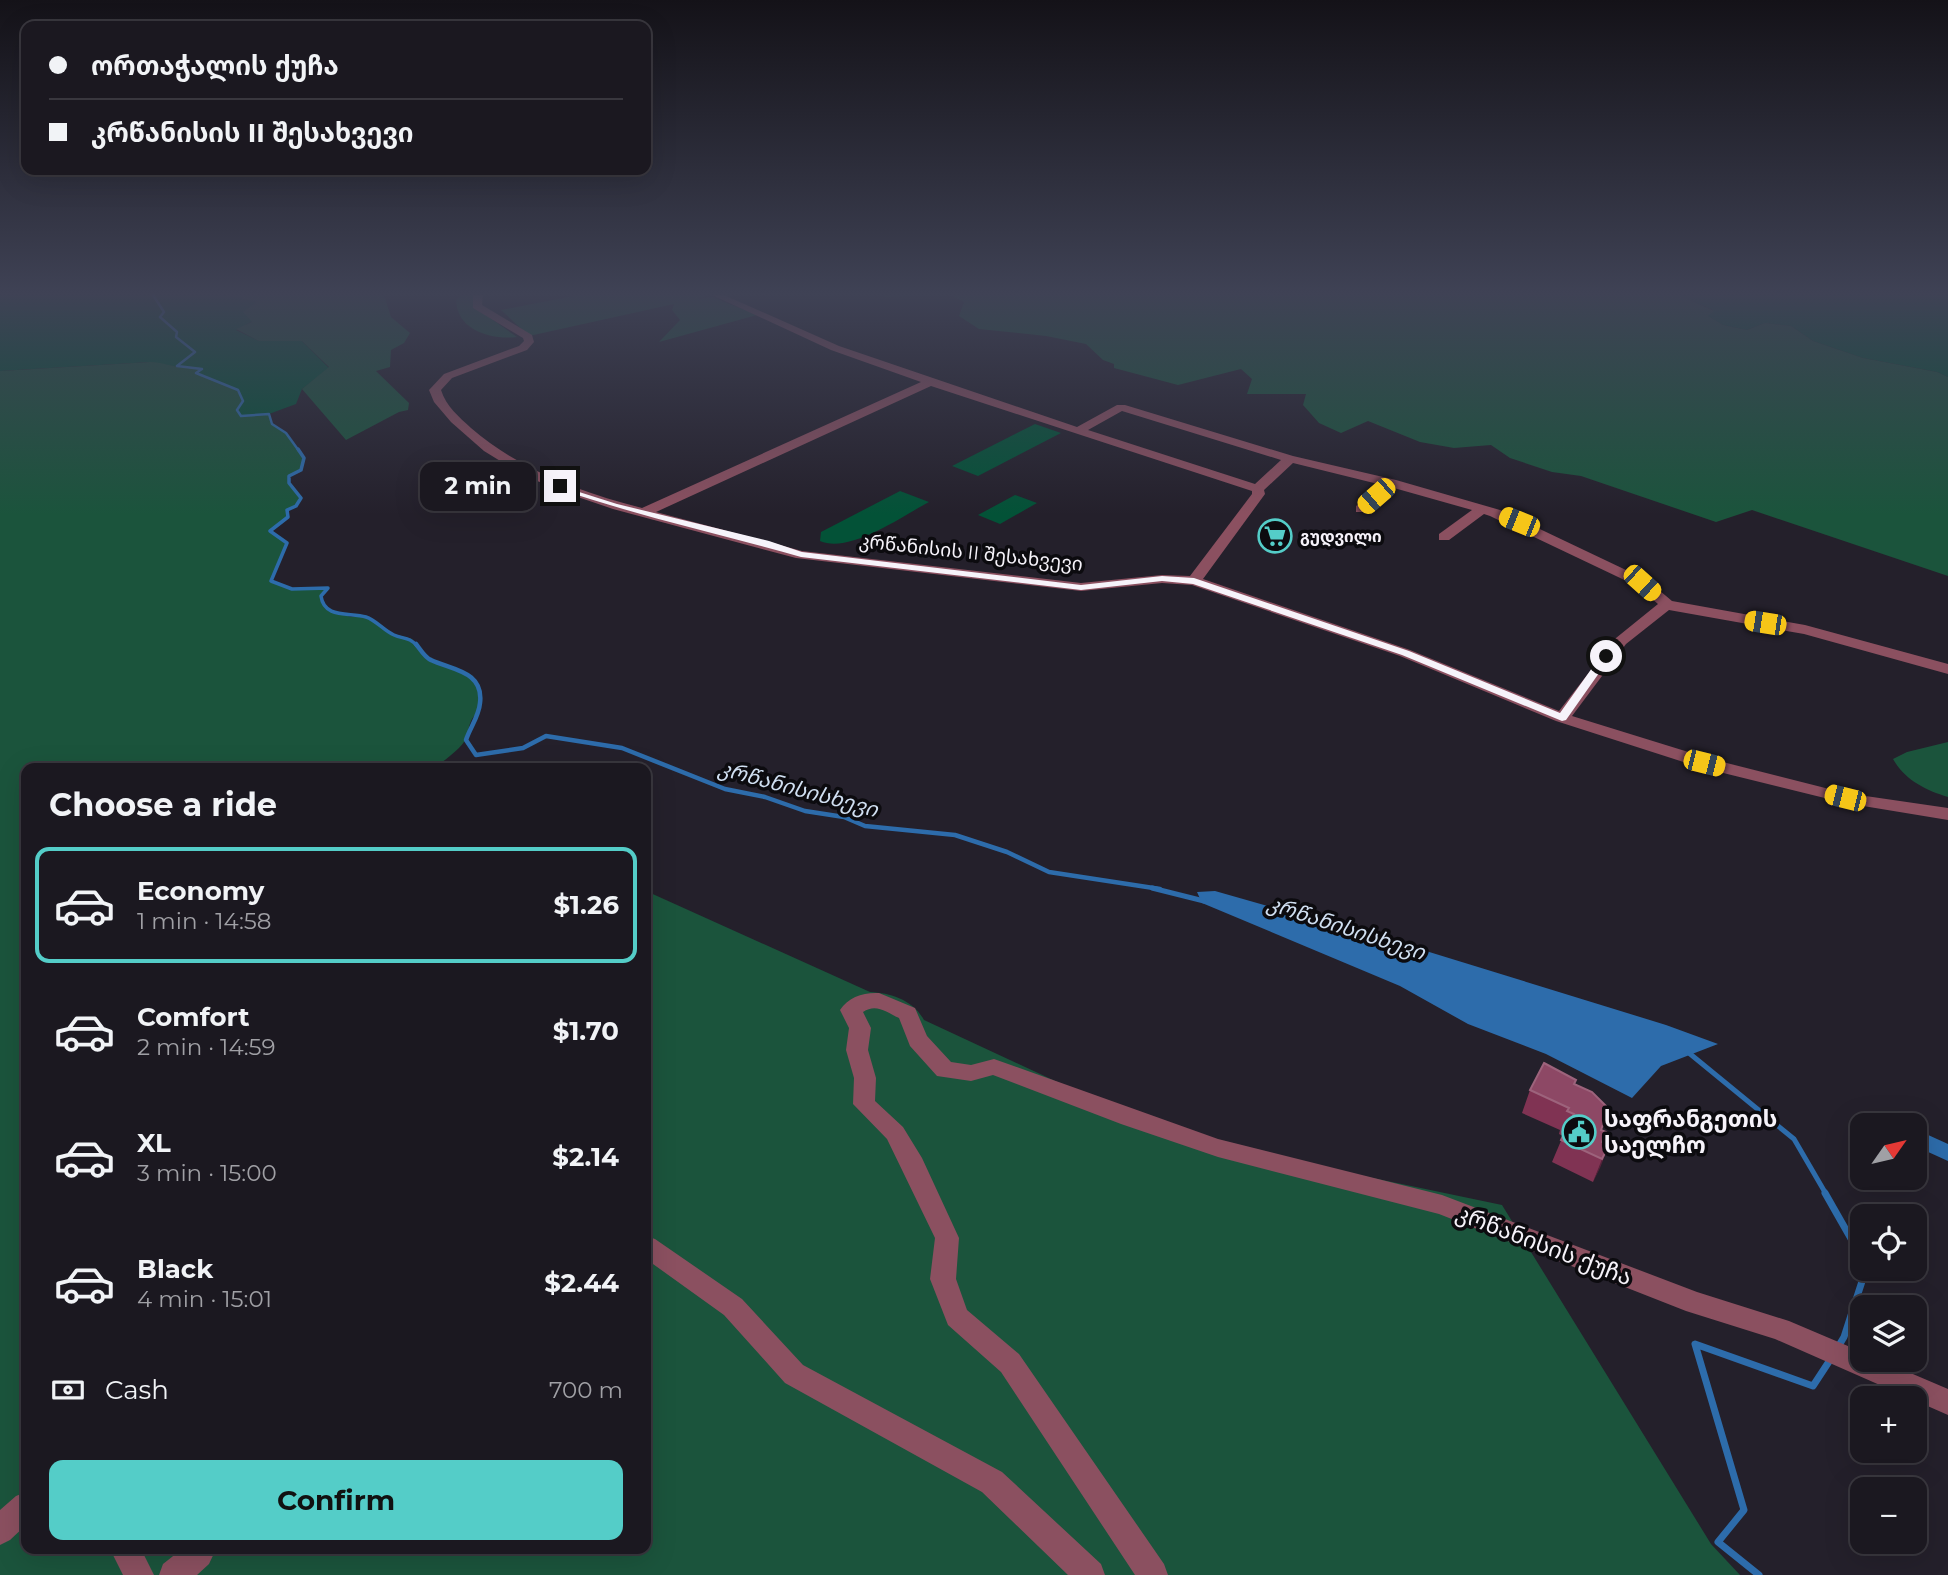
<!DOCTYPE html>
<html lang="en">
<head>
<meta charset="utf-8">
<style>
  :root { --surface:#1b1820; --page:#242129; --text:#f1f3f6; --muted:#a0a0a5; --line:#39373e; --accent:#54cdc8 }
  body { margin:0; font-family:Montserrat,"Noto Sans Georgian",sans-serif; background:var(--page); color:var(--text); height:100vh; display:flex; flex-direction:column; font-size:26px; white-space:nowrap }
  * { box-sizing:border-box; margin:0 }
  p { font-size:23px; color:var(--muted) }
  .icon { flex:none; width:38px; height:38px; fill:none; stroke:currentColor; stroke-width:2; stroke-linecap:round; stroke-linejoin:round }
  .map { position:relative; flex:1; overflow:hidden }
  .panel { position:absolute; left:21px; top:763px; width:630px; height:791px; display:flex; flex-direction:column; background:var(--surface); border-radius:14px; box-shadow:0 7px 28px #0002,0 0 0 2px var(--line) }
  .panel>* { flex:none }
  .top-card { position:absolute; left:21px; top:21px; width:630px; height:154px; border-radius:14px; box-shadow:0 7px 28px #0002,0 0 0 2px var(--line); display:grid; align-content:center; height:154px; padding:0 28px; background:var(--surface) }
  .needle { width:46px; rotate:56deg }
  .tools { position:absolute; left:1850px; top:1113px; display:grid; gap:14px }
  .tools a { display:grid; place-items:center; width:77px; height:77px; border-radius:14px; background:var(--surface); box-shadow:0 7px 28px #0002,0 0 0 2px var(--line); font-size:35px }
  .end { position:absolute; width:32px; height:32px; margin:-16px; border:9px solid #f6f3fa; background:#111; box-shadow:0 0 0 4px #111 }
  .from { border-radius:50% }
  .bubble { position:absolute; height:49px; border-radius:14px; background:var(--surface); box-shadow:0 7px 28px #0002,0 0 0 2px var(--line); font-size:23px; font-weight:700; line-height:49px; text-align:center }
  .car { position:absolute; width:21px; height:42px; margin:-21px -10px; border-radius:9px; box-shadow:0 0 5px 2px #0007; background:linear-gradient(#f5c518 24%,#345 0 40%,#f5c518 0 76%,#345 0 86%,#f5c518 0) }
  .top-card b { display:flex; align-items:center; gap:24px; height:66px; font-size:26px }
  .top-card b+b { border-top:2px solid var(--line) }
  .top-card i { width:18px; height:18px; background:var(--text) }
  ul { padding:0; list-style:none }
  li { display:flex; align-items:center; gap:21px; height:116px; margin:0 14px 10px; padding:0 14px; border:4px solid transparent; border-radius:14px }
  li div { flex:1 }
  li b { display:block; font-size:26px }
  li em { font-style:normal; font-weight:700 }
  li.selected { border-color:var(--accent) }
  li>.icon { width:63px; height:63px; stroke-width:1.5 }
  h2 { padding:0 28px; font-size:32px; line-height:84px }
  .pay { display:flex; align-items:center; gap:18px; height:77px; padding:0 28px; font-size:26px }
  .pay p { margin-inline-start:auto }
  .primary-button { display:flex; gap:14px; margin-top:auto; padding:14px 28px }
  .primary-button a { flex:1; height:80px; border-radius:14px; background:var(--accent); color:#111; font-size:28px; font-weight:700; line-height:80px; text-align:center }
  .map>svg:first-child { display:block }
  .green { fill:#035237 }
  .forest { fill:#1b543c }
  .water { fill:#2d6cab }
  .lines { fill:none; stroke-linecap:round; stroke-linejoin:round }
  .stream-far4 { stroke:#2d6cab; stroke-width:2.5 }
  .stream-far3 { stroke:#2d6cab; stroke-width:3.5 }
  .stream-far2 { stroke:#2d6cab; stroke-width:4.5 }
  .stream-far1 { stroke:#2d6cab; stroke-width:5 }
  .stream { stroke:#2d6cab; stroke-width:7 }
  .minor { fill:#8b5060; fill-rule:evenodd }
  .wall { fill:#803353 }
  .shaded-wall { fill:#56233b }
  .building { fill:#8d4865; stroke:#9d637c; stroke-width:2 }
  .route { fill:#f6f3fa }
  .labels { text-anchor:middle; stroke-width:7; stroke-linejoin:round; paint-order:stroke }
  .far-poi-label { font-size:16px; font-weight:bold; fill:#f6f3fa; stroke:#0c0b0f; text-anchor:start }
  .street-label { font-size:19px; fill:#f6f3fa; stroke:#0c0b0f }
  .water-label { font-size:21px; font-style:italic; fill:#d0dff1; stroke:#0c0b0f }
  .near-poi-label { font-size:23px; font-weight:bold; fill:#f6f3fa; stroke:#0c0b0f; text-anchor:start }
  .near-street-label { font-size:23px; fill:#f6f3fa; stroke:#0c0b0f }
</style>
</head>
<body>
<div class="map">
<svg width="1948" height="1575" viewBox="0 0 1948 1575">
  <rect width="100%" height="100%" fill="#24202b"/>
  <path class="green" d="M0,295h225l33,7 -14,10 9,9 -17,9 23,11h43l27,27 -27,21 -6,15 -27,10 -28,2 -11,-29 -34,-14v-6l-13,1 -33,-6 -150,9z
    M1679,295h269v82l-11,-5 -74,-14 -50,-17 -22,-15 -26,-3 -18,7 -24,-5 -16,-9 6,-6z
    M1035,424l26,9 -83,43 -26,-10z
    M900,491l29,11c-27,14 -79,52 -109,39l1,-9z
    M1015,495l22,8 -37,21 -22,-9z"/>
  <path class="forest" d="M225,295h159l7,22 19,16 -6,10 -13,7 -1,17 -14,4 33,32 -1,7 -9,2 -53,28 -44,-51 27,-22 -27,-26h-43l-23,-12 16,-7 -9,-10 14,-10z
    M462,295h13l-2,11 44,31c-25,3 -60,-6 -61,-37z
    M578,295h132l-13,4 15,-2 45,18 -98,27 21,-22 -8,-10 2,-6 -145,32 -28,-26z
    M880,295h799l35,16 -6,5 15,9 24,5 18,-7 26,3 22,15 50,17 74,14 11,5v199l-196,-66 -36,12 -135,-46 -29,-4 -42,-14 -19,-13 -37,3 -34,-6 -52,-21 -27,12 -22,-10 -16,-18 3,-11h-59l5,-15 -11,-10 -63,16 -64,-17v-4l-11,-4 -17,-16 -40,-8 -67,-7 -20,-13 5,-14 -14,-7 -65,2z
    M150,362c12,0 24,5 35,6 7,0 10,-2 17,1l-5,4 41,17 5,11 -6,9 4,6 28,-2 3,10 14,9 18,25 -3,12 -12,6v7l12,15 -5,8 -9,4 1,7 -17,14 16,12c-3,16 -13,22 -15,38l20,8 36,-1 -7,8 1,7 8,8 21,6h15l28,17 18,5 17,21c22,4 59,15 51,47 -1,5 -7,9 -9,14 -3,6 -3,15 -7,21 -7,10 -20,18 -29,26h-409v781h620v-658l224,101c21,1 43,8 54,28l187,87 138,45 253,53 209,339 29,31h-1740v-1204z
    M1948,742v55c-23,-7 -43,-17 -55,-38l14,-7z"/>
  <path class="water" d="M1215,891l211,60 240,74 52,19 -57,22 -29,32 -86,-44 -78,-30 -68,-38 -198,-83 -5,-11z
    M1915,1129l33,15v17l-33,-15z"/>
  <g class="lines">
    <path class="stream-far4" d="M153,295l11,17 -4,5 17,15 -1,5 19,15 -18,14
      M177,366l25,3 -6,4 42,17 5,11 -6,9 4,6 28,-2 3,10 14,9 13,18"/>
    <path class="stream-far3" d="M298,449l6,9 -3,12 -12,6v7l12,15 -5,8 -9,4 1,7 -18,14 17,12 -16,38 21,8 36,-1 -7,8c3,23 29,16 45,21 10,3 18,14 28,18 9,4 16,2 23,11"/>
    <path class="stream-far2" d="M416,644c4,5 9,14 15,16 21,10 53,11 49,43 -1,13 -10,25 -14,37l10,15 47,-7 23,-12 76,12 103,41 40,8 40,14 39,6 21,9 90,9 52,17 42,20 111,17"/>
    <path class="stream-far1" d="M1152,888l52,13
      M1689,1053l105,86 32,55"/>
    <path class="stream" d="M1825,1193l37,65
      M1838,1347l6,-10 22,-68
      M1759,1575l-41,-33 26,-32 -49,-166 118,42 17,-26"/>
    <path class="minor" d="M473,295h10l-1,10 50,30 2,7 -7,8 -75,28 -11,12c5,16 18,27 30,38 49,42 109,64 171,80l279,-126 -90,-32 -119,-55h12l115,51 238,81 40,-22h8l168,51 103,24 104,30 147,70 25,21 133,24 143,39v10l-144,-40 -135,-24 -43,34 -54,72 139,43 134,34 103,15v12l-103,-17 -146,-36 -143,-46 -156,-65 -208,-71 -30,-2 -81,8 -285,-33 -183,-49 -47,-16 -43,-18 -39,-24 -33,-29 -17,-20 -5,-12 15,-16 75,-28 5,-5 -1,-3 -50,-30zM931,386l321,105v3l-62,82 -28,-1 -81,8 -279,-32 -146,-39zM1122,411l159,49 -26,24 -167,-54zM1293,463l89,22 -26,21v6h10l28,-24 78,22 -33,24v6h10l35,-26 6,2 147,70 21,18 -42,34 -57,73 -149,-61 -207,-71 62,-85 -1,-4z
      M879,993l36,15 12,28 24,26 20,3 23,-6 224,80 224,56 255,97 92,29 73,31v8h18l68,29v26l-173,-76 -89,-28 -247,-97 -221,-57 -97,-33 -128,-49 -22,6 -34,-5 -27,-30 -11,-28c-13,-6 -23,-15 -36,-6l8,16 -3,22 8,28 -1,23 28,26 19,31 37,80 -3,41 11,31 52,44 145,210 4,11h-33l-134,-203 -53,-47 -18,-46 5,-41 -48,-99 -34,-35 1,-26 -8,-28 3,-22 -9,-18c8,-13 24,-18 39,-17z
      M646,1236l9,3 87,60 61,66 199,107 99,92 4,11h-37l-86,-83 -197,-109 -61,-68 -78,-56z
      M26,1492v33l-16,15 -10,5v-35l16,-14z
      M110,1549h31l13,26h-31z
      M182,1549h34l-7,15 -12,11h-38l4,-11z"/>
  </g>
  <path class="wall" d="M1574,1084l27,46 2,12 6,3 -16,37 -41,-20 11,-26 -4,-2 1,-4 -38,-17 8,-23z"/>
  <path class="shaded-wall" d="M1609,1145l-9,23 -7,14 9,-23z"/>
  <path class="building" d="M1544,1063l32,17 -2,4 18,8 14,14 1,8 -6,16 5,2 -4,10 7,3 -7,14 -41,-19 13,-26 -7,-3 2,-3 -39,-18z"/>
  <linearGradient id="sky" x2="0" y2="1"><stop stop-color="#141218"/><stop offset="0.57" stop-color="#3f4255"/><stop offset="1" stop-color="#3f4255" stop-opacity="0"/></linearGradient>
  <rect width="1948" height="515" fill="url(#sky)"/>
  <path class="route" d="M557,485l60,19 152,37 33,11 279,33 81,-9 32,2 215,73 151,62 42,-59 9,2 -45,64 -4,1 -160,-66 -209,-71 -31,-3 -81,9 -280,-33c-81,-23 -164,-41 -244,-69z"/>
  <defs>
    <symbol id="supermarket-ring" viewBox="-11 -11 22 22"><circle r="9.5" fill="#0c0b0f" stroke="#54cdc8" stroke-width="1.5"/><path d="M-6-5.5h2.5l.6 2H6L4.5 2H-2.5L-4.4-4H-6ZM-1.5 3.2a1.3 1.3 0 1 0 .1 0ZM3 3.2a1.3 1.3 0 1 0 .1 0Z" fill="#54cdc8"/></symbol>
    <symbol id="civic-ring" viewBox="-11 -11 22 22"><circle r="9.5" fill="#0c0b0f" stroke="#54cdc8" stroke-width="1.5"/><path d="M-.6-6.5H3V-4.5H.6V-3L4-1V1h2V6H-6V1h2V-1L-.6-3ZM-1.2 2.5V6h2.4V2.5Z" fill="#54cdc8"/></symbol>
  </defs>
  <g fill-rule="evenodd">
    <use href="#supermarket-ring" x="1256" y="517" width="38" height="38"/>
    <use href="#civic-ring" x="1560" y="1113" width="38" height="38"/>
  </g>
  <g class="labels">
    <g class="far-poi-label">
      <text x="1300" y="542">გუდვილი</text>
    </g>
    <g class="street-label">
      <text transform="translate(971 552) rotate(6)" y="7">კრწანისის II შესახვევი</text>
    </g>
    <g class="water-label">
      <text transform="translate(798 789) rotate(15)" y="7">კრწანისისხევი</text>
      <text transform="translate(1346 928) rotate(18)" y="7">კრწანისისხევი</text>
    </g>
    <g class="near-poi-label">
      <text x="1604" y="1127">საფრანგეთის<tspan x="1604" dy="26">საელჩო</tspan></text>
    </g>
    <g class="near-street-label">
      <text transform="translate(1544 1245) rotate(21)" y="8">კრწანისის ქუჩა</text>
    </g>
  </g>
</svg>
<div class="tools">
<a><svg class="needle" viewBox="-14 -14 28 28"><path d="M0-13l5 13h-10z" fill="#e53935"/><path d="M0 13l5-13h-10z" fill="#a0a0a5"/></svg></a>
<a><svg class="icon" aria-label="locate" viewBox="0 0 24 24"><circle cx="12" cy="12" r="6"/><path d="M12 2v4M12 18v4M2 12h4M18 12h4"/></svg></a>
<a><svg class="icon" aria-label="layers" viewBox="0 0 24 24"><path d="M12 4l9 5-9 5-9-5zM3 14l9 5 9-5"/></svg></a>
<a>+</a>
<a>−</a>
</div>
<i class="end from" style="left:1606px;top:656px"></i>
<i class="end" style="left:560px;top:486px"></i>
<div class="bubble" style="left:420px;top:462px;width:116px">2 min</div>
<i class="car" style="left:1376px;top:496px;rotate:229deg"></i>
<i class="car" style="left:1519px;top:522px;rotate:292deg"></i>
<i class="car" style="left:1642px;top:583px;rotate:132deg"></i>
<i class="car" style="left:1765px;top:623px;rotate:279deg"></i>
<i class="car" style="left:1704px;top:763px;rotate:104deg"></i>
<i class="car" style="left:1845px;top:798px;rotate:284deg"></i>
<div class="top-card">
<b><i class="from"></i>ორთაჭალის ქუჩა</b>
<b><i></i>კრწანისის II შესახვევი</b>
</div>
<section class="panel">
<h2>Choose a ride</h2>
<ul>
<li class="selected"><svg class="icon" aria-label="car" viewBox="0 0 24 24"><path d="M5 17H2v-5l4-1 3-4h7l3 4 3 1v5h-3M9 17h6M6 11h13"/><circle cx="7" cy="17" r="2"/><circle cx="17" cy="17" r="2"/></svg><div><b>Economy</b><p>1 min · 14:58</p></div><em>$1.26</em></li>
<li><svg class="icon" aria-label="car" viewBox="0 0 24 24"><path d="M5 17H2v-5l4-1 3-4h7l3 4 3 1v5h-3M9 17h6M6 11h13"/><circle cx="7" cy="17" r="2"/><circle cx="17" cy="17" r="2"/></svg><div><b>Comfort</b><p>2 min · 14:59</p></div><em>$1.70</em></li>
<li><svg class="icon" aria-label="car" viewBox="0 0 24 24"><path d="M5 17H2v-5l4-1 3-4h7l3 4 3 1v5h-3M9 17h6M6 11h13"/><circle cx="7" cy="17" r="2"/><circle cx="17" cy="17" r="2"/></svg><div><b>XL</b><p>3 min · 15:00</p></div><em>$2.14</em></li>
<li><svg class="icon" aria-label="car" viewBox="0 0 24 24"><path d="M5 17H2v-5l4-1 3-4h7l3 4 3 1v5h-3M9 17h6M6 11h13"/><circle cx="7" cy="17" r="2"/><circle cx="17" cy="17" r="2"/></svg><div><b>Black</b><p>4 min · 15:01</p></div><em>$2.44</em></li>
</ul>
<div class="pay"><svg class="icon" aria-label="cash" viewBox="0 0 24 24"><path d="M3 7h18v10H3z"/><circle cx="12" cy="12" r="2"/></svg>Cash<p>700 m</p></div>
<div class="primary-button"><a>Confirm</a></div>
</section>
</div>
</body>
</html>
